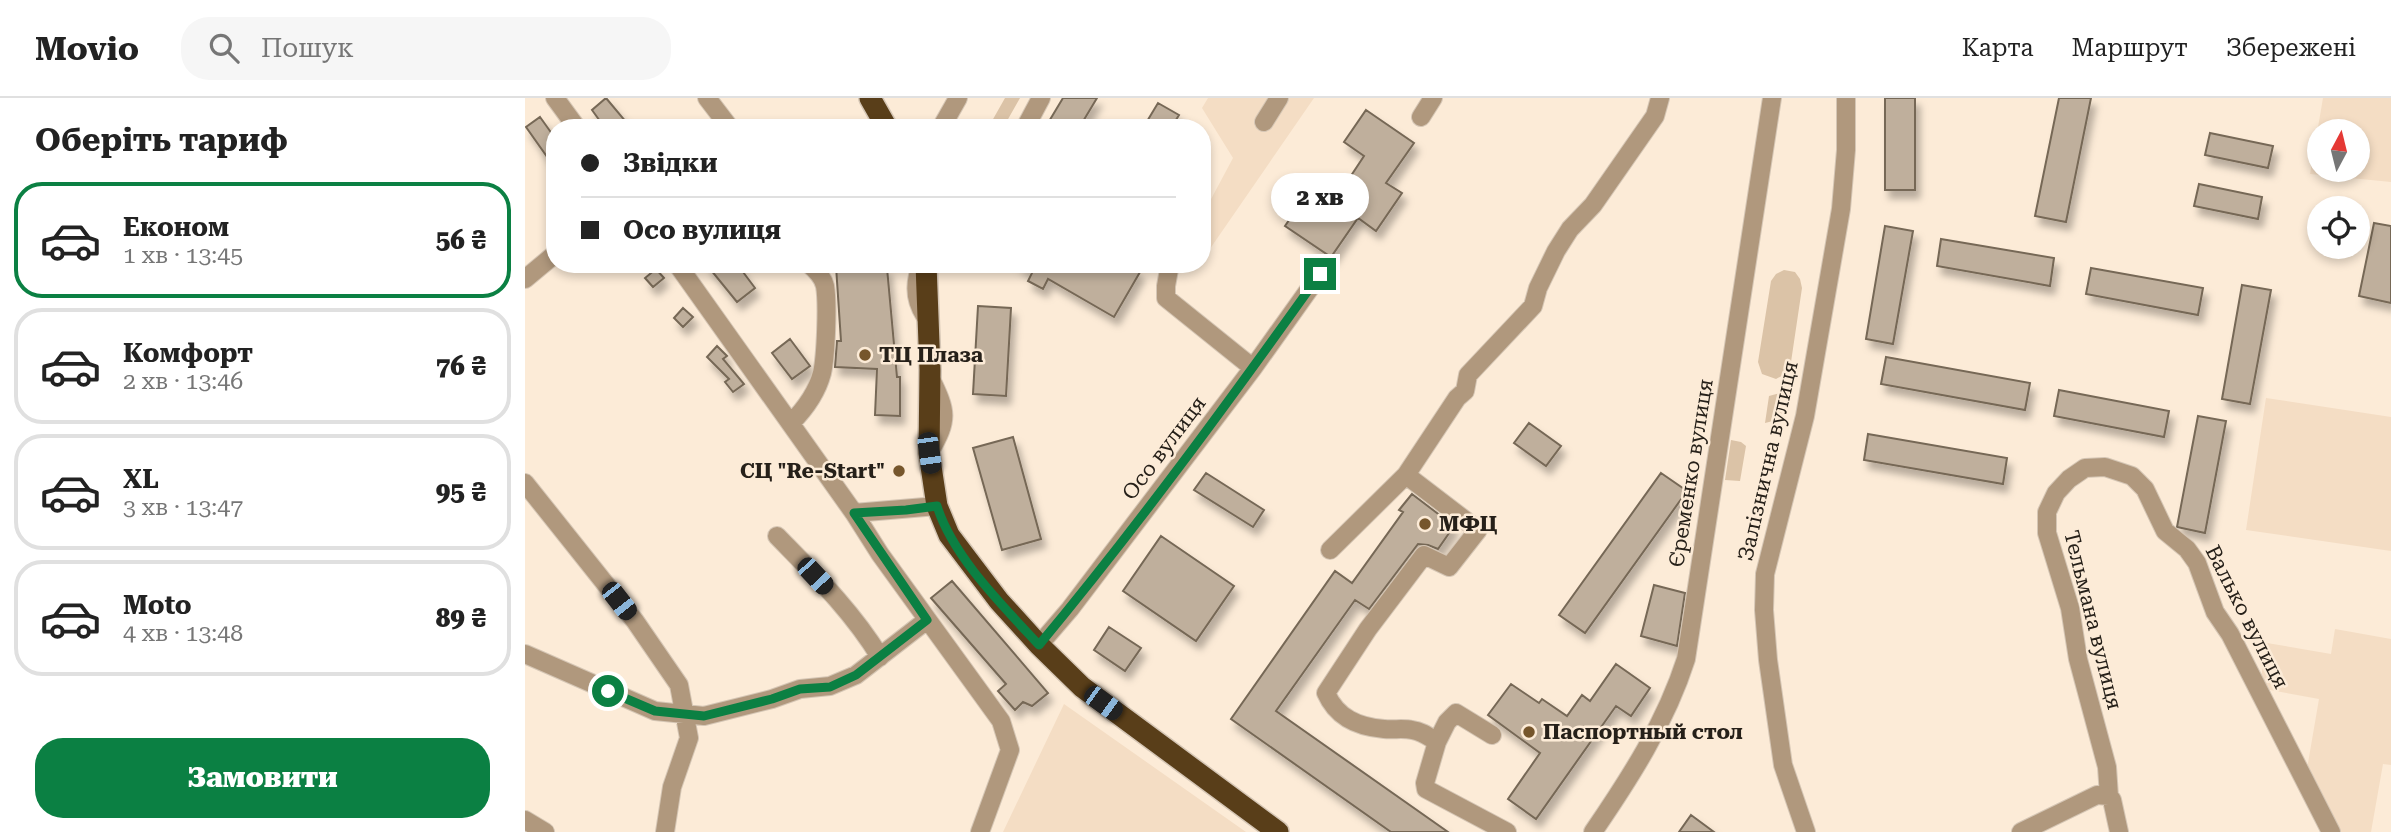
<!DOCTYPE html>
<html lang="uk">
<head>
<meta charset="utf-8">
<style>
  :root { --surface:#fff; --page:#f6f6f6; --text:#222; --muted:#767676; --line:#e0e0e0; --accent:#0b8043 }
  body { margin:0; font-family:"Roboto Serif",serif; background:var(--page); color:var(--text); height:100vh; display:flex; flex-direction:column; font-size:26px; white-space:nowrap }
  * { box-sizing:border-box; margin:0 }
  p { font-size:23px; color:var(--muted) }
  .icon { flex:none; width:38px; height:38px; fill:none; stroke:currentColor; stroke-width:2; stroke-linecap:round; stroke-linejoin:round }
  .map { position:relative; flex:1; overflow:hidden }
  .drawer { display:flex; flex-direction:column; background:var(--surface); width:525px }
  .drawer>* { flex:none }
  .hud { position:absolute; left:21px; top:21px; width:665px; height:154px; border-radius:28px; box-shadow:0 4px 10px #0003; display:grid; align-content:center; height:154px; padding:0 35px; background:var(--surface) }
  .needle { width:46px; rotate:7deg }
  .buttons { position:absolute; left:1782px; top:21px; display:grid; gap:14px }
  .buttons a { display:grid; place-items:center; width:63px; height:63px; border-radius:50%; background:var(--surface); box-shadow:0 4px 10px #0003; font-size:35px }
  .end { position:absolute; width:32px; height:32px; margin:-16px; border:9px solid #0b8043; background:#fff; box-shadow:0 0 0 4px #fff }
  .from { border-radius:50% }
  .bubble { position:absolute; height:49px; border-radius:24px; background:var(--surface); box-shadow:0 4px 10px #0003; font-size:23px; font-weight:800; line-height:49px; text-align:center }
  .car { position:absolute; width:21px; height:42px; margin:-21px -10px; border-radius:9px; box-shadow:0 0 5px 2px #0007; background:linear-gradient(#222 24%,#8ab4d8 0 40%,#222 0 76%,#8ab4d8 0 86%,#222 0) }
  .hud b { display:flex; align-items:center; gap:24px; height:66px; font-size:26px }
  .hud b+b { border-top:2px solid var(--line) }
  .hud i { width:18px; height:18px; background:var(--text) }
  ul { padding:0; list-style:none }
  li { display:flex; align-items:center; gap:21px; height:116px; margin:0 14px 10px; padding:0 21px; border:4px solid var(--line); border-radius:28px }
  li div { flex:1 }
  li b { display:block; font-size:26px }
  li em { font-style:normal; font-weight:800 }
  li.active { border-color:var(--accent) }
  li>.icon { width:63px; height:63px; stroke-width:1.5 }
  h2 { padding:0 35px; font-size:32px; line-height:84px }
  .cta { display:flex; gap:14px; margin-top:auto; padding:14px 35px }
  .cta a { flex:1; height:80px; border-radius:28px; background:var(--accent); color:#fff; font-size:28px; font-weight:800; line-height:80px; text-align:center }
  header { display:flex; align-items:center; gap:42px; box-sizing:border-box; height:98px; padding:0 35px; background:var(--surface); border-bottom:2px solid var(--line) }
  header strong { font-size:33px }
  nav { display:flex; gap:38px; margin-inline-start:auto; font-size:24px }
  .search { width:490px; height:63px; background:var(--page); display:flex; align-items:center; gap:18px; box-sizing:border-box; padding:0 24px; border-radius:28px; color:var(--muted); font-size:26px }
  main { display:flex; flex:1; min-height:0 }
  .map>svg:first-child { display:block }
  .built { fill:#f4ddc4; fill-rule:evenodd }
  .green { fill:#dbc3a7 }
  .building { fill:#bfaf9c; stroke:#766856; stroke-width:2; filter:url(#shadow) }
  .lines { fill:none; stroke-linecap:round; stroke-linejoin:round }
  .minor-casing { stroke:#d5c6b5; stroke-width:20 }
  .highway-casing { stroke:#d5c6b5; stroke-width:24 }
  .minor { stroke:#b0987d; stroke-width:18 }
  .highway { stroke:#593e19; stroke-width:21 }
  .route { stroke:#0b8043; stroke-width:9 }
  .poi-dot { fill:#76562c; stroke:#fcebd7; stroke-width:2.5 }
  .labels { text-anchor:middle; stroke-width:5; stroke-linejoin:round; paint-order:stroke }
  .poi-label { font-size:21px; font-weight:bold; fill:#262019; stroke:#fcebd7; text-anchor:start }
  .street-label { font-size:21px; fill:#262019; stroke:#fcebd7 }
</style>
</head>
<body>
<header>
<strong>Movio</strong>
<div class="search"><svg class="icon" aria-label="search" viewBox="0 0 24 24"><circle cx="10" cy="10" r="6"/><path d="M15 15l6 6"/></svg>Пошук</div>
<nav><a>Карта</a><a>Маршрут</a><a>Збережені</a></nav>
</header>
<main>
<section class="drawer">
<h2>Оберіть тариф</h2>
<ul>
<li class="active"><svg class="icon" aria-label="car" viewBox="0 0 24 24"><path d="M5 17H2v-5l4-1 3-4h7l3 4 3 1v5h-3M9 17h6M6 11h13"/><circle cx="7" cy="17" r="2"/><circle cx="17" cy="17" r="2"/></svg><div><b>Економ</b><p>1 хв · 13:45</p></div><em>56 ₴</em></li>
<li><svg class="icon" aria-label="car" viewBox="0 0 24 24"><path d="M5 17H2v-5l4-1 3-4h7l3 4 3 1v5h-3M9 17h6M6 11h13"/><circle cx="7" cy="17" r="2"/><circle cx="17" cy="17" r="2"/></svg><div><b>Комфорт</b><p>2 хв · 13:46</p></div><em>76 ₴</em></li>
<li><svg class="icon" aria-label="car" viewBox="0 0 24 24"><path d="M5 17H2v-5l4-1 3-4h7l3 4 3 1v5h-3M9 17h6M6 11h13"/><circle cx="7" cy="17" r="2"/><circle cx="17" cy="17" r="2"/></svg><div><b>XL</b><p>3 хв · 13:47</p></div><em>95 ₴</em></li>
<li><svg class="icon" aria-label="car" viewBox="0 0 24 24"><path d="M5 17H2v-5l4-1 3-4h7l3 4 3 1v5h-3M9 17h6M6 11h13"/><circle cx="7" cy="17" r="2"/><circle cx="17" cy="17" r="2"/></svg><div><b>Moto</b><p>4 хв · 13:48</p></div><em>89 ₴</em></li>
</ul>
<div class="cta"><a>Замовити</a></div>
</section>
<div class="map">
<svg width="1866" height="734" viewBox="0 0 1866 734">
  <defs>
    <filter id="shadow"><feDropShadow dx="4.5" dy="8" stdDeviation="3.5" flood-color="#0004"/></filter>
  </defs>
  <rect width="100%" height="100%" fill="#fcebd7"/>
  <path class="built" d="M683,0h106l-109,158 -3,-2v-38l31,-58 -31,-50z
    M1798,0h68v84l-81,-8zM1832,33v39h-38v-39z
    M1741,300l125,19v134l-145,-21z
    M1810,531l56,10v126l-8,-1 -12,68h-31l-33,-63 12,-70 -60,-11 8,-45 64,11z
    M539,606l182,128h-243z"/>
  <path class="green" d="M480,0h15l-17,30h-15z
    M1259,172l11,2 5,7 2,9 -11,74 -6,12 -9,5 -14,-5 -4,-12 13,-81 5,-7z
    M1259,294l-3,27 -16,4 4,-27z
    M1206,342l10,2 5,4 -6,35 -15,-1z"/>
  <path class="building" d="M81,0l21,25 -6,5h-16l-13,-18z
    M538,0h34l-18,30h-34z
    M1360,0h30v92h-30z
    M1534,0h32l-25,124 -31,-6z
    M633,5l21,12 -8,13h-28z
    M841,12l48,33 -28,40 16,10 -26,38 -18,-13 -27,39 -46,-31 22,-32 22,15 35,-53 -20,-14z
    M15,19l15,21v30l-29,-41z
    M1685,35l63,13 -5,22 -63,-13z
    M1674,86l63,13 -4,22 -64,-13z
    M1849,125l17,3v77l-32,-7z
    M1360,128l28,5 -20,113 -27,-5z
    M1416,141l113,19 -4,28 -113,-20z
    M181,166h31l18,24 -18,14z
    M492,166h109l14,8 -26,45 -66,-38 -5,10 -15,-8 4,-8z
    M311,168l51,2 10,109h3v39l-25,-1 2,-46 -42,-2 2,-26h4z
    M1566,170l112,20 -5,27 -112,-21z
    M131,171l8,9 -11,9 -8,-9z
    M1717,187l29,5 -21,114 -28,-5z
    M453,208l33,2 -5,88 -33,-2z
    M158,210l10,9 -10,10 -9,-9z
    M265,241l20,27 -18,13 -20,-26z
    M192,248l10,10 -4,3 21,25 -11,8 -8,-10 4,-3 -22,-22z
    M1361,259l144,26 -5,27 -144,-26z
    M1534,292l110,21 -5,26 -110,-21z
    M1673,318l28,5 -21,112 -28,-6z
    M1004,325l32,23 -15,20 -32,-23z
    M1343,336l139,24 -4,26 -139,-24z
    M488,339l28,102 -39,11 -29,-102z
    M681,375l58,37 -11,17 -59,-37z
    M1136,375l26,18 -102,142 -26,-18z
    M887,396l42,32 -16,23 -10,-4 -10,-1 -49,65 -14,-9 -79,111 172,121h-57l-160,-113 104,-148 17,12 51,-71 -4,-2z
    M636,438l73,50 -38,55 -73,-50z
    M427,483l96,112 -16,13 -9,-4 -8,8 -17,-19 8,-7 -75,-86z
    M1129,487l31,8 -8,53 -36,-10z
    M584,529l32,21 -16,23 -31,-21z
    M1091,566l34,24 -19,28 -15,-10 -80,113 -28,-20 32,-46 -52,-38 23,-31 28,19 3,-4 25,17 15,-21 8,6z
    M1166,717l23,17h-35z"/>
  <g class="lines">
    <defs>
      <path id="minor" d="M30,0l22,30
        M182,0l23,30
        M896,19l12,-19
        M739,24l15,-24
        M416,30l17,-30
        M500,30l16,-30
        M152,166l177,249 83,-7
        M397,166c-8,18 -8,35 3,52
        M645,166l-4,22v12l87,70
        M0,181l30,-25
        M266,325c14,-14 26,-31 31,-50 4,-17 6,-70 3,-87 -2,-9 -9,-16 -16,-22
        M404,355c20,-34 18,-41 1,-76
        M881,377l72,55 -29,37 -25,-12 -56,74 -42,64c11,25 32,34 58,36 10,1 19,-1 28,1 10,1 17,7 25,12l10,-20 9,-9 36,22
        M0,385l110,138 44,64 10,53 -17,49 -7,45
        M329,415l26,41 121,167 9,29 -30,82
        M252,438c37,38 75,75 103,121
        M805,452l76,-75 51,-77 8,-7 3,-16 65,-69 5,-18 18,-37 14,-22 23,-24 62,-89 5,-18
        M514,547l31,-36 183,-241 67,-94
        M0,556l130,57 49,5 68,-17 28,-10 30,-3 26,-11 71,-55
        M912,644l-12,41 1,6 81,43
        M1584,698l-2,-29 -29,-108 -8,-51 -23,-75v-21l9,-19 13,-14 16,-11 20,-1 27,9 13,13 20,42 22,18 10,14 18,49 15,22 101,198
        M0,722l20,12
        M1068,734c37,-54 73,-110 93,-173l86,-561
        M1281,734l-23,-67 -15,-105 -4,-50 1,-36 40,-158 36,-207 5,-59v-52
        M1496,734l76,-37 12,1 3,4 7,32"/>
      <path id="highway" d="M345,0l17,30
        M401,166l4,106 -1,83 8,53 12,29 50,66 40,44 43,42 196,145"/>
    </defs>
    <use href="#minor" class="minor-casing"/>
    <use href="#highway" class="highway-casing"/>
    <use href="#minor" class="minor"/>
    <use href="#highway" class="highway"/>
  </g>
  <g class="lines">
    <path class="route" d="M83,593l47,20 49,5 68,-17 28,-10 30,-2 26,-12 71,-55 -73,-107 52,-3 31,-4c16,51 66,100 102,139 99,-119 191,-245 281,-371"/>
  </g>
  <g class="poi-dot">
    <circle cx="340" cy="257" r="7"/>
    <circle cx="374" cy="373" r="7"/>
    <circle cx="900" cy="426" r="7"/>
    <circle cx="1004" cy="634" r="7"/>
  </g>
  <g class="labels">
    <g class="poi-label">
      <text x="354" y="264">ТЦ Плаза</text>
      <text x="360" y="380" text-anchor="end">СЦ "Re-Start"</text>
      <text x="914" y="433">МФЦ</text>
      <text x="1018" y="641">Паспортный стол</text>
    </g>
    <g class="street-label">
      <text transform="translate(639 350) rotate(-53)" y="7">Осо вулиця</text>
      <text transform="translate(1243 363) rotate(-77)" y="7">Залізнична вулиця</text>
      <text transform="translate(1166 375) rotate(-81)" y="7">Єременко вулиця</text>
      <text transform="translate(1722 519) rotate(63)" y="7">Валько вулиця</text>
      <text transform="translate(1568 522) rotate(76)" y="7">Тельмана вулиця</text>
    </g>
  </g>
</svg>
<div class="buttons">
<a><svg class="needle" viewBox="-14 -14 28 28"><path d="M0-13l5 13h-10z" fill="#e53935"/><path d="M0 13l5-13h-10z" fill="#767676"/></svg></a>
<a><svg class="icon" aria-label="locate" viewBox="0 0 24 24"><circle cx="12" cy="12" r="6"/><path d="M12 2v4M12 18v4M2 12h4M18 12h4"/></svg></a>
</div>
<i class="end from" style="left:83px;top:593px"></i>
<i class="end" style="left:795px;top:176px"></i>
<div class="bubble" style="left:746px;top:75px;width:98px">2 хв</div>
<i class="car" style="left:404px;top:355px;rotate:172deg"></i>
<i class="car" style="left:290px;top:478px;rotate:137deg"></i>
<i class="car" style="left:94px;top:503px;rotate:142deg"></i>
<i class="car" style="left:578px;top:605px;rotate:126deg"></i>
<div class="hud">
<b><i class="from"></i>Звідки</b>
<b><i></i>Осо вулиця</b>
</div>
</div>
</main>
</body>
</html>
